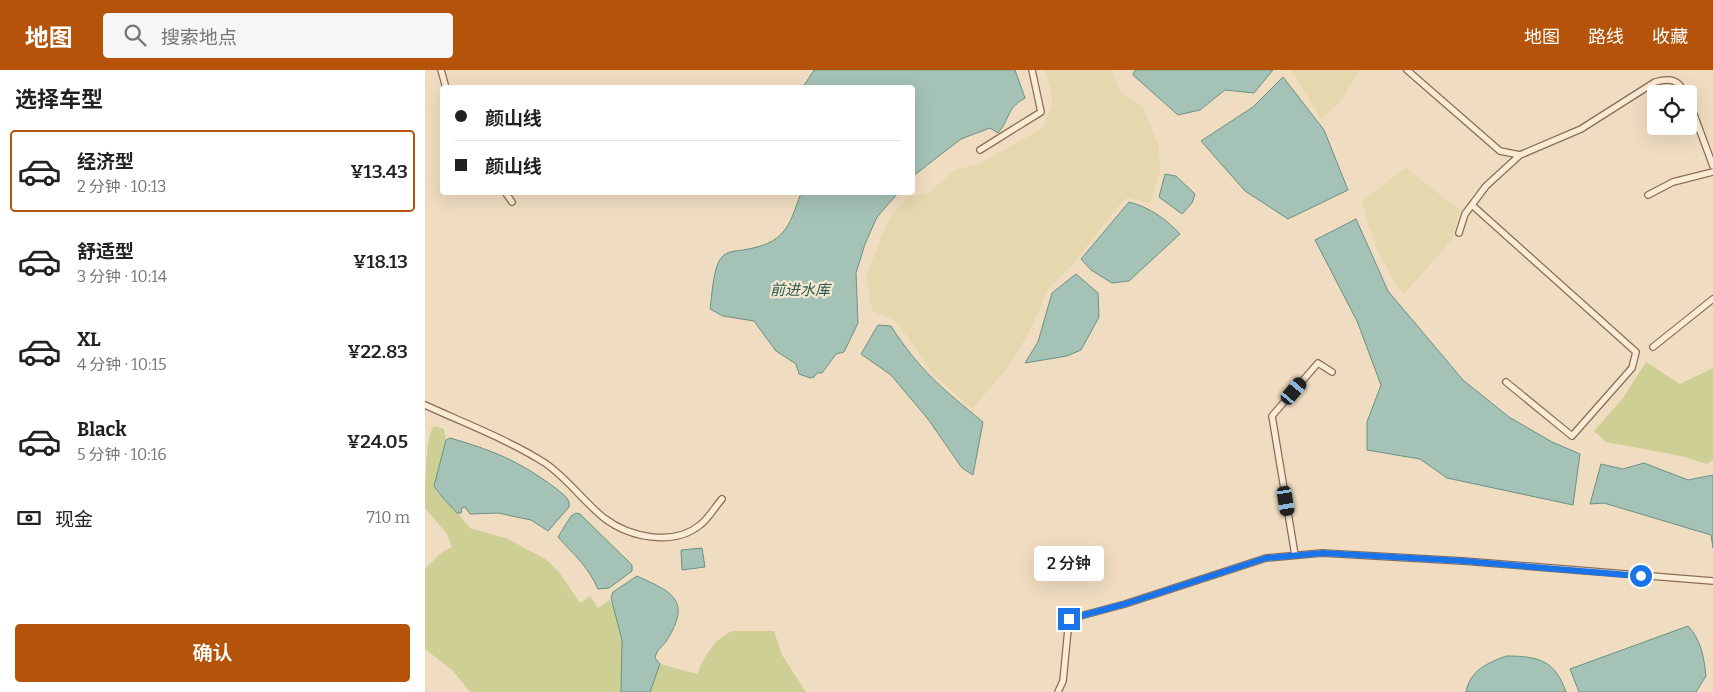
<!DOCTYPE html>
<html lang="zh">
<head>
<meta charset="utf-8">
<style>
  :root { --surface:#fff; --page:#f6f6f6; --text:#222; --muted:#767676; --line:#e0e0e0; --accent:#b45309 }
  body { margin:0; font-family:Bitter,"Noto Sans SC",serif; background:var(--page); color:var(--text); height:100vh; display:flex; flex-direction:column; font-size:19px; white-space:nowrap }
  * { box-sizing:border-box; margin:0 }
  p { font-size:16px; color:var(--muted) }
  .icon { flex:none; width:28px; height:28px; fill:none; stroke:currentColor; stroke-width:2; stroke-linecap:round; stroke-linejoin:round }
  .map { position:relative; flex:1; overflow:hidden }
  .drawer { display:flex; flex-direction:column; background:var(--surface); width:425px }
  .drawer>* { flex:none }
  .hud { position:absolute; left:15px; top:15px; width:475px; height:110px; border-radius:5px; box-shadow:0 5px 20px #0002; display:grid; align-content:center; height:110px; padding:0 15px; background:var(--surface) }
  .fabs { position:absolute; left:1222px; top:15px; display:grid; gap:10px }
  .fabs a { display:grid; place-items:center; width:50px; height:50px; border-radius:5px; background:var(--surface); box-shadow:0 5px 20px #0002; font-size:25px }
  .end { position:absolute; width:22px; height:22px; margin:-11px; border:6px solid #1a73e8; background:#fff; box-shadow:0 0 0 2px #fff }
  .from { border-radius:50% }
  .bubble { position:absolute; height:35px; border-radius:5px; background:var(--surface); box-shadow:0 5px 20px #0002; font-size:16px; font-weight:600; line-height:35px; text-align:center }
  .car { position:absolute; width:15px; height:30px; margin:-15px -8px; border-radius:6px; box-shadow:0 0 4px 1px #0007; background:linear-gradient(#222 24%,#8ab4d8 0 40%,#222 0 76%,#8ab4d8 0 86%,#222 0) }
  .hud b { display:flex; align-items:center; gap:18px; height:48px; font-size:19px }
  .hud b+b { border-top:1px solid var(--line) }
  .hud i { width:12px; height:12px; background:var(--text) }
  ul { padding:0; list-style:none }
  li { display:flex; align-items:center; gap:15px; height:82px; margin:0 10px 8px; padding:0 5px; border:2px solid transparent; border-radius:5px }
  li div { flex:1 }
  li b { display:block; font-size:19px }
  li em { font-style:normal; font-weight:600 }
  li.current { border-color:var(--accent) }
  li>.icon { width:45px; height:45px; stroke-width:1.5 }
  h2 { padding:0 15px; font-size:22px; line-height:60px }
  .pay { display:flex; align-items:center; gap:12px; height:55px; padding:0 15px; font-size:19px }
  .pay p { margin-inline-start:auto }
  .primary-button { display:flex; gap:10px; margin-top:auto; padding:10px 15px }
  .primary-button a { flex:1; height:58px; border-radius:5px; background:var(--accent); color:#fff; font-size:20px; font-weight:600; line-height:58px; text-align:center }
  header { display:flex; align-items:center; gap:30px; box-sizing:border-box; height:70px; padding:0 25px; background:var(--accent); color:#fff }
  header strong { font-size:24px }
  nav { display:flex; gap:28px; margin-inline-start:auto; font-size:18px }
  .search { width:350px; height:45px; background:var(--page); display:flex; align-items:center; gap:12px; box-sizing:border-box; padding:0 18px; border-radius:5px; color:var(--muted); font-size:19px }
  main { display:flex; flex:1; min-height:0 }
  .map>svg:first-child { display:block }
  .farmland { fill:#e6d7ae }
  .green { fill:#cecf94 }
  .water { fill:#a4c2b6; stroke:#6a9183 }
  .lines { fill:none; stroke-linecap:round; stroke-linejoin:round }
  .street-casing { stroke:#8a6d58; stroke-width:8 }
  .street { stroke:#faebd5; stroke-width:5.5 }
  .route { stroke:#1a73e8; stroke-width:6 }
  .labels { text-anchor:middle; stroke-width:4.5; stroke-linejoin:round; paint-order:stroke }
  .water-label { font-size:15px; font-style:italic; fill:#2b5a52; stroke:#f7e8d1 }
</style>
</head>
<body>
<header>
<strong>地图</strong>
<div class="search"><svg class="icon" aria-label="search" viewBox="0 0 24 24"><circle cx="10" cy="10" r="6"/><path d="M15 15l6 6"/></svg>搜索地点</div>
<nav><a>地图</a><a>路线</a><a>收藏</a></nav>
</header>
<main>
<section class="drawer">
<h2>选择车型</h2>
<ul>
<li class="current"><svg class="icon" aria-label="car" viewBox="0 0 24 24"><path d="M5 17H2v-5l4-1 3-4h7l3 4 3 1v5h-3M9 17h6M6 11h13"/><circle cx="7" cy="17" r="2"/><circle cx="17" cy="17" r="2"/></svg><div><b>经济型</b><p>2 分钟 · 10:13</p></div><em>¥13.43</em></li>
<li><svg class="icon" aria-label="car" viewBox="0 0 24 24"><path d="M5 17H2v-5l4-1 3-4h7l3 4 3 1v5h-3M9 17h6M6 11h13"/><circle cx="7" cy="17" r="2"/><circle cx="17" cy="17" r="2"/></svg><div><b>舒适型</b><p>3 分钟 · 10:14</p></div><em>¥18.13</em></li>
<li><svg class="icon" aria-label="car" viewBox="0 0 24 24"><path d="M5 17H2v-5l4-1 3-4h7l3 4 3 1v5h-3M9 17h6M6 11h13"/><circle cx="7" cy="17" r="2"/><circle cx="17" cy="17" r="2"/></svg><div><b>XL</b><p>4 分钟 · 10:15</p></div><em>¥22.83</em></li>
<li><svg class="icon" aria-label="car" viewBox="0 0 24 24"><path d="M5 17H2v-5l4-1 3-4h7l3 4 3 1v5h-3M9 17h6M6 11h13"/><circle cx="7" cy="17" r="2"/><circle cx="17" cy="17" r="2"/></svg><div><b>Black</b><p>5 分钟 · 10:16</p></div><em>¥24.05</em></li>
</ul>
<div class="pay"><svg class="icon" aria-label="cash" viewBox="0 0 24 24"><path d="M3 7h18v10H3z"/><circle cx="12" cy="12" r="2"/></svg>现金<p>710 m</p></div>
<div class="primary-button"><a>确认</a></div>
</section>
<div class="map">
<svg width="1288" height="622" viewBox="0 0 1288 622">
  <rect width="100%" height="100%" fill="#f0ddc1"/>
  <path class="farmland" d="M620,0h67l7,20 24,18 16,39 1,26 -10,31 -22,-7 -14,14 -40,52 -26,26 -16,38 -24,40 -36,42 -37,-33 -39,-55 -24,-10 -6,-34 21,-55 21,-26 19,-2 28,-24 26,-7 62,-35 9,-25 -1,-14z
    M866,0h69l-19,31 -20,18z
    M981,98l54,42 -8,30 -48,54 -8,-9 -20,-38 -15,-46z"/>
  <path class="green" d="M1221,292l34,22 33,-16v92l-6,4 -26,-8 -75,-14 -12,-11 29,-33z
    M9,356l10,3 2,11 -12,46 4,8 7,4 25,30 38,11 39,21 12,12 21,31 10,-7 8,12 12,-8 8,18 4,22 -1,52h-151l-18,-22 -27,-21v-80l16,-16 11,-6 -5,-13 -22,-26c0,-16 0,-74 9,-82z
    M307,561h42l8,24 24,37h-156l10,-28 37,10c8,-18 16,-34 35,-43z"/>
  <path class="water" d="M389,0h201l10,28c-20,12 -14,20 -27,35l-8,-5 -29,11 -48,37v-88l-110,-1z
    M710,0h138l-19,23 -29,-3 -25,20 -22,5 -45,-40z
    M858,7l41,53 24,60 -60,29 -43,-28 -44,-50 52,-34z
    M740,104l11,2 19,18 -3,9 -10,11 -23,-17z
    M376,123h97l-21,24 -12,27 -9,29 2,50 -14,29 -8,2 -14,19h-5l-3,4 -4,1 -11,-4 -3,-10 -20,-13 -22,-30 -31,-5 -13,-7c2,-13 3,-43 12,-52 5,-6 14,-6 21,-7 42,-7 45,-21 58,-57z
    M704,132c20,5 37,17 51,32l-51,47 -17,2 -21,-13 -10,-11z
    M931,149l32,72 75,89 46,37 43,25 28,12 -7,51 -126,-27 -27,-19 -53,-9v-28l14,-37 -24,-64 -42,-81z
    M651,204l22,19 1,24 -18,33 -14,6 -42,7 13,-21 14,-49z
    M453,255l13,1c27,43 53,64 92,96l-10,53 -11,-7 -34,-49 -37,-44 -30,-21z
    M25,368c42,12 69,23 104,49 7,6 17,11 15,20l-21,24 -17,-11 -10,-2 -23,-5 -28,1 -5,-7 -3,1 -1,5h-4c-8,-9 -17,-17 -23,-27l12,-46z
    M1219,393l44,17 25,-5v73l-2,-13 -107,-32 -14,1 11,-40 22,5z
    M151,443l4,1 52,51v6l-23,17 -11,1c-10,-23 -24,-34 -40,-52l13,-21z
    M277,478l3,19 -23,3 -1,-20z
    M212,506c35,16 55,24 30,64 -4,7 -10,8 -12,18l5,6 -10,28h-29l1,-52 -11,-42 2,-6z
    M1263,556c13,14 16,31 18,50l-10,16h-117l-9,-23z
    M1081,586c32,0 49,4 60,36h-100c4,-22 22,-29 40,-36z"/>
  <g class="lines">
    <defs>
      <path id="street" d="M16,0l5,18
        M982,0l93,81 20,4
        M1264,31l24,65
        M555,80l61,-38 -9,-42
        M80,122l7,10
        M1223,125l25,-13 40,-10
        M1047,135l164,147 -4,16 -60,68 -66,-54
        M1034,163l6,-19 21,-28 34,-31 61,-26 74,-47c15,-4 24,-3 30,12
        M1228,277l60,-48
        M0,335c39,18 84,35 120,58 22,15 38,38 59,55 25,19 69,29 96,7 8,-6 15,-18 22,-26
        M870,485l-23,-139 46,-53 14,9
        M633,622l5,-11 6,-62 56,-15 141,-46 56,-5 141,8 250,20"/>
    </defs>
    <use href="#street" class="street-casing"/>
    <use href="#street" class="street"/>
  </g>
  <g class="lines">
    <path class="route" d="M644,549l56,-15 141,-46 57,-5 140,8 178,15"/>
  </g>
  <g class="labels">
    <g class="water-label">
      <text x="375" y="225">前进水库</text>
    </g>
  </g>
</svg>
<div class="fabs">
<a><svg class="icon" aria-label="locate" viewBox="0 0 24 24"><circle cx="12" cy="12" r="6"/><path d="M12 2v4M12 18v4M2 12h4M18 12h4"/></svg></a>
</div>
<i class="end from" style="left:1216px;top:506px"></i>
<i class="end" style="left:644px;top:549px"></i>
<div class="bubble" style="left:609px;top:476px;width:70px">2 分钟</div>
<i class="car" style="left:869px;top:321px;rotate:40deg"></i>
<i class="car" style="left:861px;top:431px;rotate:171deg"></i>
<div class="hud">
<b><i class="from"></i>颜山线</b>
<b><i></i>颜山线</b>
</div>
</div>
</main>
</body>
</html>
